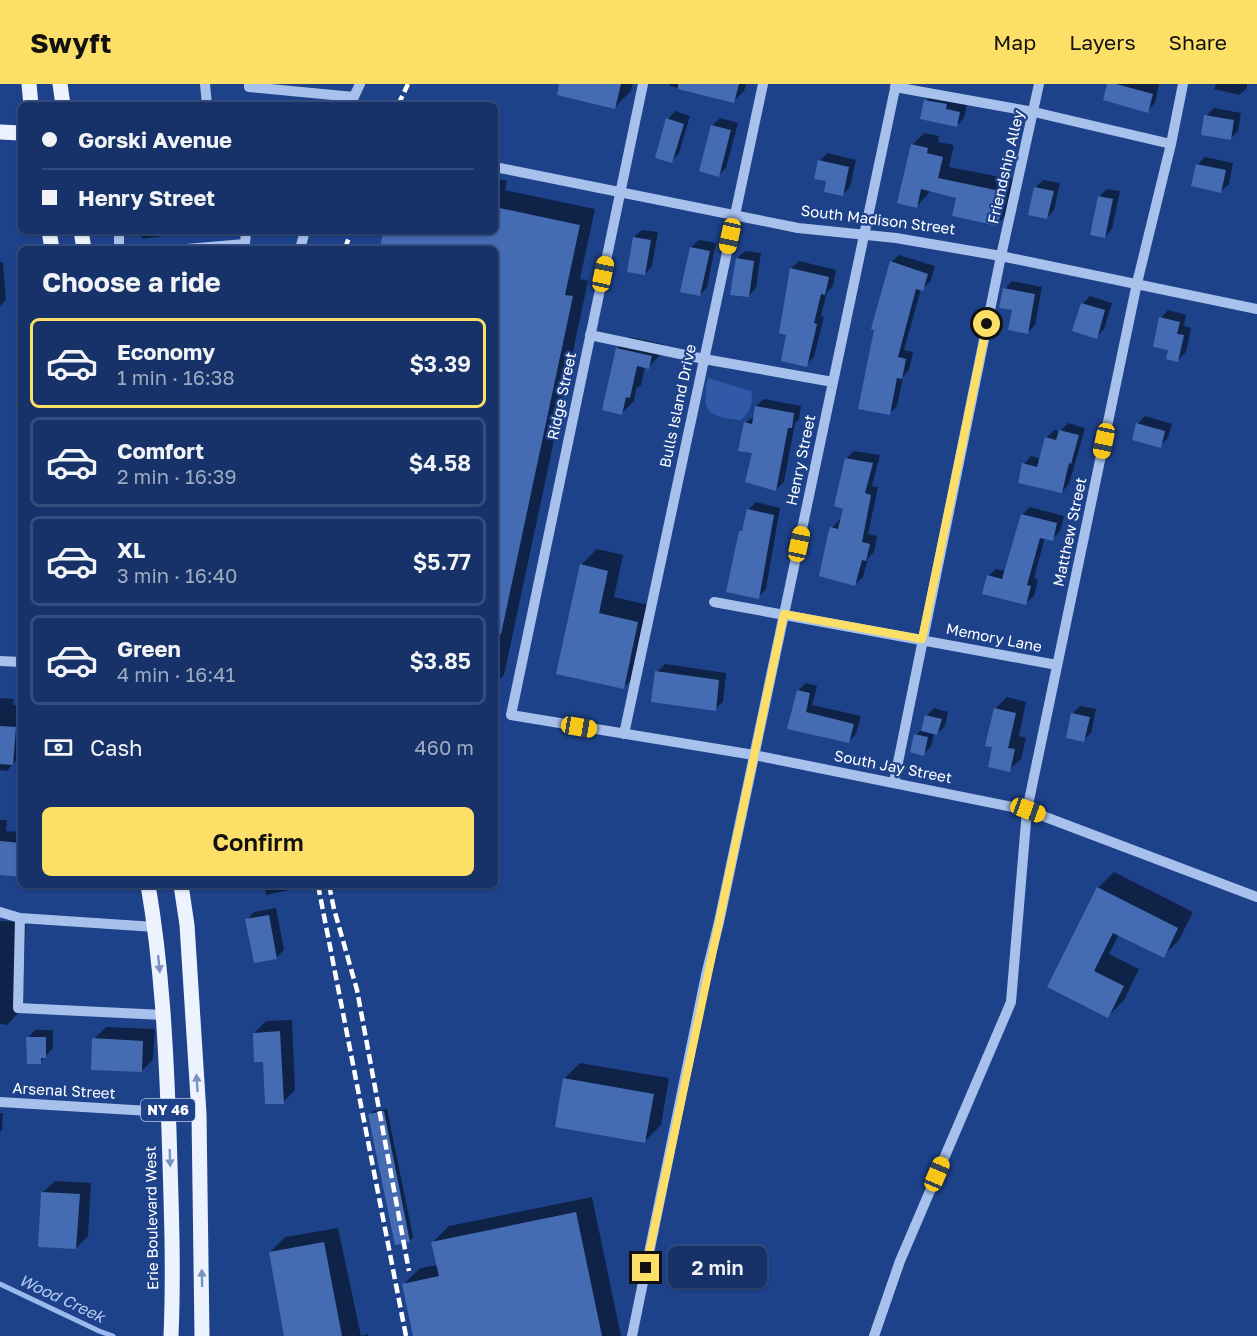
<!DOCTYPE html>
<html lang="en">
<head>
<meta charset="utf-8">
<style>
  :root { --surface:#163268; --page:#233e71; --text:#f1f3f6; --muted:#9eaac0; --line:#354d7c; --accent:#fcdf66 }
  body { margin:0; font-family:"Golos Text",sans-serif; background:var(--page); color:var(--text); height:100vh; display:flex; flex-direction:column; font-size:22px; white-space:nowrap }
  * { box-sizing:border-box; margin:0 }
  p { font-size:20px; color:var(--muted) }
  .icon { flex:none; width:33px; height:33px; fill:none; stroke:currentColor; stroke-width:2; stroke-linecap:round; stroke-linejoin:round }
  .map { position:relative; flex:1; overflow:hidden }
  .sheet { position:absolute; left:18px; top:162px; width:480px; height:642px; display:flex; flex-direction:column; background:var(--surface); border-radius:9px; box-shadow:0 2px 4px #0004,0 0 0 2px var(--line) }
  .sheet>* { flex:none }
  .top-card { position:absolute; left:18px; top:18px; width:480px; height:132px; border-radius:9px; box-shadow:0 2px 4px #0004,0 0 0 2px var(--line); display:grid; align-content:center; height:132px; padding:0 24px; background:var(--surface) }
  .end { position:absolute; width:27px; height:27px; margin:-14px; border:8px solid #fcdf66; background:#111; box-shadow:0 0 0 3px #111 }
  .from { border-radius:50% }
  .bubble { position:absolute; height:42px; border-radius:9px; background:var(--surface); box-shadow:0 2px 4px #0004,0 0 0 2px var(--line); font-size:20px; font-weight:600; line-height:42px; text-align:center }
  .car { position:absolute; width:18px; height:36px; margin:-18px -9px; border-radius:8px; box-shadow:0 0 4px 2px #0007; background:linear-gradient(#f5c518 24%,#345 0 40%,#f5c518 0 76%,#345 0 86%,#f5c518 0) }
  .top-card b { display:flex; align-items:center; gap:21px; height:57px; font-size:22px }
  .top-card b+b { border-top:2px solid var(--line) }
  .top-card i { width:15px; height:15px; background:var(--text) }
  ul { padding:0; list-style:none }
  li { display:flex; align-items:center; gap:18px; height:90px; margin:0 12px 9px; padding:0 12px; border:3px solid var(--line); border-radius:9px }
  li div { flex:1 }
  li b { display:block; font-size:22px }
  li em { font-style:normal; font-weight:600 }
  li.current { border-color:var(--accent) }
  li>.icon { width:54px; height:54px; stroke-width:1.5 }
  h2 { padding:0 24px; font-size:27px; line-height:72px }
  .pay { display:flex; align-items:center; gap:15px; height:66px; padding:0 24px; font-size:22px }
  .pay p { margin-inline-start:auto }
  .action { display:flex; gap:12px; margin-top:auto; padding:12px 24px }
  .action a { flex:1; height:69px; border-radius:9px; background:var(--accent); color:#111; font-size:24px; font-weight:600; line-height:69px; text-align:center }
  header { display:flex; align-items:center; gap:36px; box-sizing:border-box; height:84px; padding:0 30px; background:var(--accent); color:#111 }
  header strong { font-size:28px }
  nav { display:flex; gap:33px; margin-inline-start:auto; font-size:21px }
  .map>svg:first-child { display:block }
  .green { fill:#305aa8 }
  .shadow { fill:#0007 }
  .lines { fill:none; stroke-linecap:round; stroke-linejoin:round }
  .stream { stroke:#9bb9ee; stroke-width:5 }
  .building { fill:#456bb2 }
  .minor { stroke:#a8c0ec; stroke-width:10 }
  .major { stroke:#edf2ff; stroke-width:15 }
  .rail { stroke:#fff; stroke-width:4.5; stroke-dasharray:10 4.5; stroke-linecap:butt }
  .oneway { fill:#7b91bf }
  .route { stroke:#fcdf66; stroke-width:8 }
  .labels { text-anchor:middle; stroke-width:4.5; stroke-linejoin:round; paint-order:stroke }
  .shield { fill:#1d428a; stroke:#bbc6dc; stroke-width:1.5 }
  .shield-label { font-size:14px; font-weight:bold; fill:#fff }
  .street-label { font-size:15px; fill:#fff; stroke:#1d428a }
  .water-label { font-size:16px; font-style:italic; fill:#b4caf3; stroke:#1d428a }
</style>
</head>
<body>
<header>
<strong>Swyft</strong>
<nav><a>Map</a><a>Layers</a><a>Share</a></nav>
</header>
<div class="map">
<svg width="1257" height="1252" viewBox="0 0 1257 1252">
  <rect width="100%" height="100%" fill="#1d428a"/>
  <path class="green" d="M708,294l43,13c3,12 -1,20 -10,29 -34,-3 -40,-8 -33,-42z"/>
  <path class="shadow" d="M561,0h71l-1,7 -16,16z
    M670,0h76l-2,7 -10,10 -64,-15z
    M1109,0h50l-4,19 -8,8z
    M1216,0h31v4l-8,7 -25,-6z
    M933,9l34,11 -3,14 -8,8 -30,-25z
    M1214,24l27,5 -3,18 -8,8 -24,-23z
    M675,27l15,5 -11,37 -7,8 -4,-42z
    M720,34l18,5 -12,45 -7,7 -7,-49z
    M924,49l15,3 -1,6 16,3 -5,22 67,13 -7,33 -12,11 -39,-27 -28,-7 -2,4 -11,12 -5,-61z
    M827,69l29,7 -6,27 -7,7 -15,-14 -8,-19z
    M1205,73l28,6 -4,21 -8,7 -24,-26z
    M495,94l12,3 -2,9 90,19 -15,70 8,2 -84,394 -9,9v-435h-114l5,-18h109z
    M1043,96l17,3 -6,27 -7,8 -11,-31z
    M1107,105l13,2 -8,38 -7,8 -6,-40z
    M642,146l16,2 -6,34 -7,8 -11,-37z
    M141,147h59l-58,8z
    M699,156l17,3 -9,44 -7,8 -9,-48z
    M745,167l16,2 -5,35 -7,8 -12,-38z
    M899,171l36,11 -5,16 -9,7 -17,61 9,2 -4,18 -6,7 -6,29 -7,7 1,-151z
    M799,177l37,9 -3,16 -6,6 -6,24 3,1 -10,40 -8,8 -15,-97z
    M0,178h3l3,38 -6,6z
    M1012,197l30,6 -7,38 -8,8 -22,-44z
    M1090,212l22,7 -8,26 -8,8 -14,-33z
    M1168,226l18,5 -2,11 7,2 -5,24 -8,8 -8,-11 -9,-31z
    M629,253l34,7 -3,11 -11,12 -4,-1 -4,19 -5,4 -2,12 -12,12 -5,-64z
    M764,315l37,7 -2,13 -4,4 -11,59 -8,7 -31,-66 9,-7 2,-10z
    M1145,332l27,8 -4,14 -8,8 -22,-22z
    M1068,339l17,5 -16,56 -7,8 -38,-28 7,-8 10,3 5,-21 8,-8 6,1z
    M854,367l26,4 -8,31 6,1 -10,47 9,2 -3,16 -6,6 -5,19 -8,7 -23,-56 7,-8 3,1 3,-13 -9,-3 11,-47z
    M756,418l24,6 -14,81 -8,8 -17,-65 3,-4 4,-18z
    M1030,423l34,9 -4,15 -8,8 -7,-2 -11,41 4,1 -4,17 -8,7 -38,-27 8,-7 10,2 16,-56z
    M597,465l26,6 -9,42 39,9 -14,66 -16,16 -42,-123z
    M665,580l61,9 -3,29 -8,7 -58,-37z
    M806,599l11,3 -5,19 49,11 -5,18 -7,7 -60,-13 9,-37z
    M1007,613l19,5 -7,34 7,2 -5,21 -12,11 -15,-24 1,-37z
    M0,614l14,1 -1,6 8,1v49l-14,16 -7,-1z
    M1080,622l16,3 -5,24 -8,7 -10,-27z
    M934,624l14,4 -3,14 -8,8 -3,-1 -3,14 -8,7 -7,-19 8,-8 2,-11z
    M0,736h7l-1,11 15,1v43l-21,-1z
    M1114,788l79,40 -14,28 -16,16 -44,-22 -10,20 30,15 -15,31 -16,16 -59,-30 49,-98z
    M264,801h37l-3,3 -32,7z
    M276,824l8,42 -8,8 -29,-38 7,-8z
    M0,837l26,1 -4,87 -15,16 -7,-1z
    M292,936l3,70 -12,12 -29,-69 12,-12z
    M106,943l49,2 -2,30 -11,12 -48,-32z
    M35,946h18v18l-13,14 -12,-24z
    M580,979l89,15 -8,47 -16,16 -81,-62z
    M387,1025l26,128 -3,4 -40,-126 3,-4z
    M0,1029h3l-1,17 -2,2z
    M55,1097l36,2 -3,53 -12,12 -33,-56z
    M592,1113l29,139h-206l-11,-52 16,-16 18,-3 -5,-23 16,-16z
    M338,1144l23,108 7,-2v2h-82l-16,-84 15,-15z"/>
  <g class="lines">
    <path class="stream" d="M0,1200l99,47 14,5"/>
  </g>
  <path class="building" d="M559,0h62l-6,25 -58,-14z
    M678,0h61l-5,19 -56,-14z
    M1107,0h9l37,10 -5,19 -45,-13z
    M924,16l23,4 -1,5 14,3 -3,15 -37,-8z
    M1204,31l30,5 -3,20 -30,-5z
    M666,34l18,6 -12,39 -17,-5z
    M711,41l20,5 -12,47 -20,-6z
    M911,60l17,4 -1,5 16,4 -5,21 67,14 -7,34 -46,-10 4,-18 -35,-9 -4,19 -20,-5z
    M818,76l31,7 -6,29 -19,-4 2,-11 -12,-2z
    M1196,80l30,6 -5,23 -30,-7z
    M1034,103l20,4 -7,28 -19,-4z
    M1098,112l15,3 -8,39 -15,-3z
    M495,123l85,18 -15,70 8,1 -72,338h-6v-385h-116l5,-18h111z
    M633,153l18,3 -6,35 -18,-3z
    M690,163l20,4 -10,45 -20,-4z
    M736,174l18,3 -5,36 -19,-2z
    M890,177l38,13 -5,17 -7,-2 -18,68 8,2 -4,20 -5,-1 -7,37 -32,-6 16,-79 -3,-1z
    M790,184l39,9 -4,18 -4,-1 -7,29 3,1 -10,43 -26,-6 5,-26 -7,-2z
    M1003,204l32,6 -7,40 -20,-4 4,-20 -13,-2z
    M1081,219l24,7 -8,29 -25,-8z
    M1159,233l21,5 -3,12 7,1 -6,27 -12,-3 2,-9 -15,-3z
    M616,264l36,8 -3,13 -12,-3 -7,32 -4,-1 -4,18 -20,-5z
    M755,322l39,7 -2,15h-4l-12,63 -31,-9 7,-29 -14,-2 6,-29 8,2z
    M1136,339l29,8 -4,17 -29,-8z
    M1059,346l20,5 -8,29 -2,-1 -7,30 -44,-10 4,-20 15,4 8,-30 11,3z
    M845,374l28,5 -8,30 6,2 -9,47 8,2 -4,17 -4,-1 -7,26 -36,-10 9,-42 2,-7 8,2 5,-20 -9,-3z
    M747,425l27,6 -15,84 -33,-7 13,-61h3z
    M1021,430l36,9 -4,18 -13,-3 -13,47 4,1 -5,19 -44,-11 5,-19 15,4z
    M580,480l28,7 -9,42 39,9 -14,67 -68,-15z
    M655,587l64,9 -3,31 -65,-9z
    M797,606l13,3 -4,19 48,12 -5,19 -62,-14z
    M994,624l22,5 -8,35 7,1 -5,23 -22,-5 4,-20 -7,-1z
    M1071,629l19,4 -6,25 -18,-4z
    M925,631l17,4 -5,16 -16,-4z
    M0,642l16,1 -3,38 -13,-1z
    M914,650l14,3 -4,19 -14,-4z
    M0,757l21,2v34l-21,-2z
    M1097,803l81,41 -14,30 -51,-25 -19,38 30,15 -16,32 -61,-31z
    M269,831l8,44 -23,4 -9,-44z
    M280,947l4,73h-19l-2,-42h-9l-1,-29z
    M26,953h20v21h-5v6h-14z
    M92,954l51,3 -1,31 -51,-2z
    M563,994l91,16 -9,49 -90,-16z
    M384,1027l26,131 -15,3 -27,-131z
    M41,1108l39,2 -4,55 -38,-2z
    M576,1128l26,124h-189l-11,-52 37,-8 -8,-34z
    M324,1158l18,94h-58l-15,-84z"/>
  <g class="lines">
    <path class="minor" d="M205,0l2,21
      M249,0v3l105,10
      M643,0l-132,631 243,40 273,55 230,87
      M895,3l139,25 137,32
      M350,21l10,-21
      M495,83l303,61 98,10 105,18 256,53
      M119,147v18
      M186,165l59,-5 1,-13
      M300,165l5,-18
      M590,251l114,24 129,23
      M714,518l343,63
      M0,577l21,1
      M624,650l139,-650
      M894,698l107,-526 38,-172
      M0,828l20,6 -2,90 146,7
      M20,834l135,9
      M0,1018l199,12
      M632,1252l74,-361 13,-53 177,-838
      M874,1252l26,-75 111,-259 16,-192 110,-527 34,-139 12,-60"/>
    <path class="major" d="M29,0l2,21
      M60,0l3,21
      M0,48l21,1
      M49,147l3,18
      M81,147l3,18
      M148,801c14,81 18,163 21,246 2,68 5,136 2,205
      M181,801l6,40 12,189 3,222"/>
    <path class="rail" d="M398,21l10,-21
      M345,165l6,-18
      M318,801l88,451
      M329,801l5,24 23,81 52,281"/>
  </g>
  <defs><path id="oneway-solid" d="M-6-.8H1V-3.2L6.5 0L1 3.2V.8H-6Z" transform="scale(1.5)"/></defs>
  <g class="oneway">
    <use href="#oneway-solid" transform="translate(159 880) rotate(84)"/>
    <use href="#oneway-solid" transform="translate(197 999) rotate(-94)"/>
    <use href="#oneway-solid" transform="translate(170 1074) rotate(88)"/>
    <use href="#oneway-solid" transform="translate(202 1194) rotate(-91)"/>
  </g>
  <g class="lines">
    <path class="route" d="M646,1184c45,-218 93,-436 138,-654l138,25 65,-315"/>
  </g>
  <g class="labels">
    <rect class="shield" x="141" y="1015" width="54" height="22" rx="4.5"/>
    <g class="shield-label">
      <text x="168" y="1031">NY 46</text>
    </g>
    <g class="street-label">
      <text transform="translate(1006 83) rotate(-77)" y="5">Friendship Alley</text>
      <text transform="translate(878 136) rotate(7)" y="5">South Madison Street</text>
      <text transform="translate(562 312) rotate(-78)" y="5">Ridge Street</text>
      <text transform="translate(678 322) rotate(-78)" y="5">Bulls Island Drive</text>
      <text transform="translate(801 376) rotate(-78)" y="5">Henry Street</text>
      <text transform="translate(1070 448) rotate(-78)" y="5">Matthew Street</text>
      <text transform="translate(994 554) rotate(11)" y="5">Memory Lane</text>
      <text transform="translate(893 683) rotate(11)" y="5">South Jay Street</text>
      <text transform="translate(64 1007) rotate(3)" y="5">Arsenal Street</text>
      <text transform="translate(152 1134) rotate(-91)" y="5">Erie Boulevard West</text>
    </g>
    <g class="water-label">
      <text transform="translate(62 1214) rotate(25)" y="6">Wood Creek</text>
    </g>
  </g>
</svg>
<i class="end from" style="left:987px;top:240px"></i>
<i class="end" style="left:646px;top:1184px"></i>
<div class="bubble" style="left:668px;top:1162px;width:99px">2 min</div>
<i class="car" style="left:730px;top:152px;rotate:192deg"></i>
<i class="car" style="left:603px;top:190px;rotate:12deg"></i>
<i class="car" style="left:1104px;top:357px;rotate:192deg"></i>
<i class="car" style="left:799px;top:460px;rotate:12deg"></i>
<i class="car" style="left:579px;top:643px;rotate:100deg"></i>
<i class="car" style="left:1028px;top:726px;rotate:110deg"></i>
<i class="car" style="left:937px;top:1090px;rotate:23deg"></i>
<div class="top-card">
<b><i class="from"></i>Gorski Avenue</b>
<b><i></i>Henry Street</b>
</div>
<section class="sheet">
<h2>Choose a ride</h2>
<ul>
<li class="current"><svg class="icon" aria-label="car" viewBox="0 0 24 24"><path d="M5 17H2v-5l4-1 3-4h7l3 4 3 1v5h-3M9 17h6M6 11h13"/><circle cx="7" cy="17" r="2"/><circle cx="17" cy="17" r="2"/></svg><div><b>Economy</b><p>1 min · 16:38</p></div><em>$3.39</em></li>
<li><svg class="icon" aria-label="car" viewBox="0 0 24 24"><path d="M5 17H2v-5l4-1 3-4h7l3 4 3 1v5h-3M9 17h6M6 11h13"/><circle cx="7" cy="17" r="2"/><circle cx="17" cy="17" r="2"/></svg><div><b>Comfort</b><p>2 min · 16:39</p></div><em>$4.58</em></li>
<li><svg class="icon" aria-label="car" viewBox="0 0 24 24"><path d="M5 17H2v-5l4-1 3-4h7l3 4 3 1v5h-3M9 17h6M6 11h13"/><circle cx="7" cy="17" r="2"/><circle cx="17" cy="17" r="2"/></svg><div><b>XL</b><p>3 min · 16:40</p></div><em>$5.77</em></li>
<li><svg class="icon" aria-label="car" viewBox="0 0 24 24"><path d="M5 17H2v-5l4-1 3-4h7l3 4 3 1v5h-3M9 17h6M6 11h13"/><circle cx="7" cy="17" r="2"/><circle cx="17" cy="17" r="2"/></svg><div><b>Green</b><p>4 min · 16:41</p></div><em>$3.85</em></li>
</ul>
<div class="pay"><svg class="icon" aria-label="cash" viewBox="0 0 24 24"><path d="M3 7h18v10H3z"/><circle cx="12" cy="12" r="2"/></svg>Cash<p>460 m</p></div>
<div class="action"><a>Confirm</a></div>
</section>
</div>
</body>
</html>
